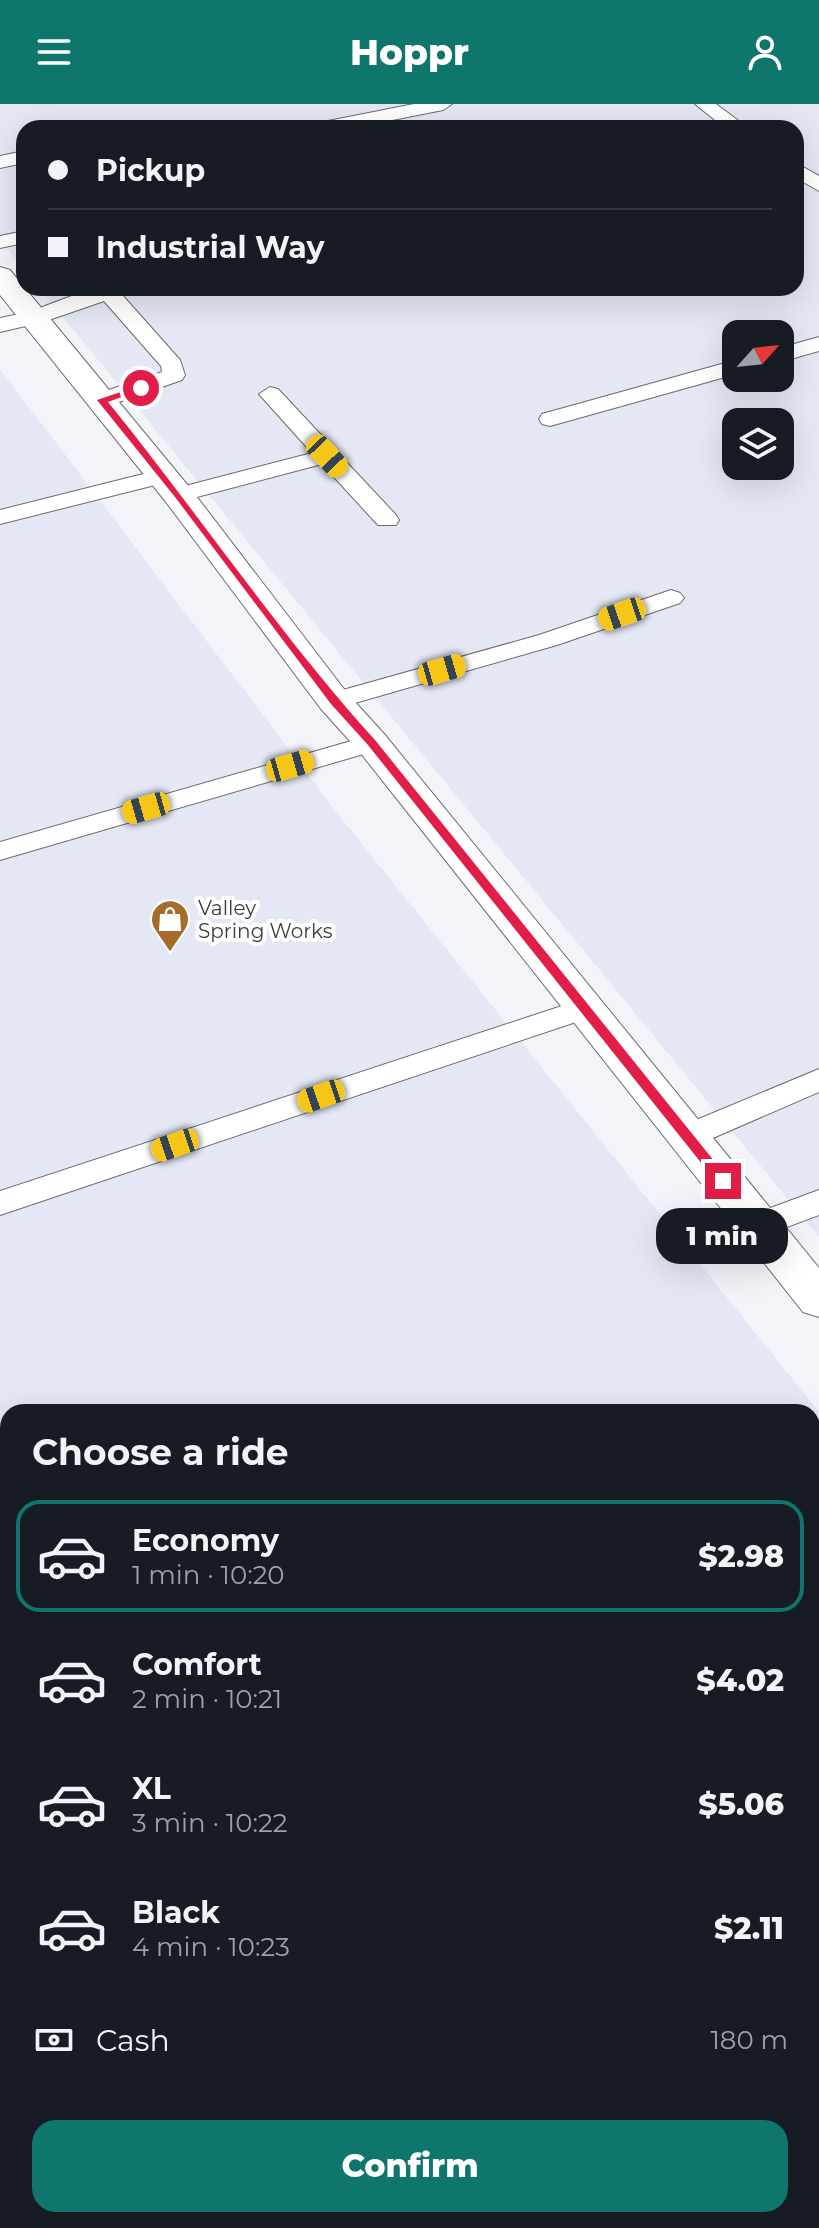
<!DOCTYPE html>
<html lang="en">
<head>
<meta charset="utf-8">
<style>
  :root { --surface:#171b24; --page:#242831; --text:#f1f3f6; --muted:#9ea1a6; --line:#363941; --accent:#0f766e }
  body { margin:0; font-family:Montserrat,sans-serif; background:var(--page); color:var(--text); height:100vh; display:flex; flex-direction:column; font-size:30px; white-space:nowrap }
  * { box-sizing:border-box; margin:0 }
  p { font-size:26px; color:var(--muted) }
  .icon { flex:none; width:44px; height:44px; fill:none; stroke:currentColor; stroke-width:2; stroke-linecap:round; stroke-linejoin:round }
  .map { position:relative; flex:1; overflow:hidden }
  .details { position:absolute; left:0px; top:1300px; width:820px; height:824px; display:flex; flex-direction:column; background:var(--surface); border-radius:24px 24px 0 0; box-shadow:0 8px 32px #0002 }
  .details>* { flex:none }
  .hud { position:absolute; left:16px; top:16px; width:788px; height:176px; border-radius:24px; box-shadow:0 8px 32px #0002; display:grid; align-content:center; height:176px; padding:0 32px; background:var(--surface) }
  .needle { width:52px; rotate:63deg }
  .tools { position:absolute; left:722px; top:216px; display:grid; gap:16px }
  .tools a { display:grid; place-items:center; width:72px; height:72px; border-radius:16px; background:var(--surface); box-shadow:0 8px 32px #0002; font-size:40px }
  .end { position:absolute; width:36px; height:36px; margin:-18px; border:10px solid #e11d48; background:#fff; box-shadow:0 0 0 4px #fff }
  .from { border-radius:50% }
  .bubble { position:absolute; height:56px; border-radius:24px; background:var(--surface); box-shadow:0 8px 32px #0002; font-size:26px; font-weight:800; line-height:56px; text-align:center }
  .car { position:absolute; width:24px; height:48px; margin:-24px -12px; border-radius:10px; box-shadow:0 0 6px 2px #0007; background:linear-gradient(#f5c518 24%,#345 0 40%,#f5c518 0 76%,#345 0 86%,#f5c518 0) }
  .hud b { display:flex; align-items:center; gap:28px; height:76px; font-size:30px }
  .hud b+b { border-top:2px solid var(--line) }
  .hud i { width:20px; height:20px; background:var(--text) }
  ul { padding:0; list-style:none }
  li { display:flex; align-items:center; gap:24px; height:112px; margin:0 16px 12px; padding:0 16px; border:4px solid transparent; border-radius:24px }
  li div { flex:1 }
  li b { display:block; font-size:30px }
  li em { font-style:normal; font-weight:800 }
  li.active { border-color:var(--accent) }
  li>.icon { width:72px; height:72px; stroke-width:1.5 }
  h2 { padding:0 32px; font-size:36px; line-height:96px }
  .pay { display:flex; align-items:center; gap:20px; height:88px; padding:0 32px; font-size:30px }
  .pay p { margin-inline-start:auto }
  .cta { display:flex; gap:16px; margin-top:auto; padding:16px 32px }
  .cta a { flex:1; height:92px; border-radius:24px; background:var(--accent); color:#fff; font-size:32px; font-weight:800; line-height:92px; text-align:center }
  header { display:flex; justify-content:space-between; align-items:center; height:104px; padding:0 32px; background:var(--accent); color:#fff; font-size:36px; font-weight:800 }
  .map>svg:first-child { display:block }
  .built { fill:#e4e7f4; fill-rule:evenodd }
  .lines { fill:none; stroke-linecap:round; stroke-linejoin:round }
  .lane-casing { stroke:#696b70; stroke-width:2 }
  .street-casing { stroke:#696b70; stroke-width:2 }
  .lane { fill:#fff; fill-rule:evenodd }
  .street { fill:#fff; fill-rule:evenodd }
  .route { fill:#e11d48 }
  .labels { text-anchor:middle; stroke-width:8; stroke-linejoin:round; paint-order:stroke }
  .poi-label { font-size:20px; fill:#3b3c3e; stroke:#fff; text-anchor:start }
</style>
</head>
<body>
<header><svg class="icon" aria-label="menu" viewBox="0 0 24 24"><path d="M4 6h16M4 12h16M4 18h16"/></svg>Hoppr<svg class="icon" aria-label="person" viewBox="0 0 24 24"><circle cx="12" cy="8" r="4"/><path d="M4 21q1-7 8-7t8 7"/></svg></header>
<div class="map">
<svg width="819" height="2124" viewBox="0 0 819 2124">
  <rect width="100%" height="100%" fill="#f2f4fa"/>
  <path class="built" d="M0,0h819v1133l-780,-949h757v-160h-772v141l-24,-29zM736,230h44v44h-44zM736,318h44v44h-44z
    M0,265l345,454 474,589v207l-7,3v-210h-804v501l-8,3z"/>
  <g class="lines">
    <defs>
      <path id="lane" d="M414,0h38l-9,6 -91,18h-39l10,-6z
        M695,0h21l32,24h-23z
        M24,47v12l-24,5v-12z
        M796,59l23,13v15l-23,-13z
        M24,127v12l-24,5v-12z
        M93,184h23l64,72 5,15 -3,5 -72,25h-16l-3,-5 3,-5 68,-23 -1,-6 -57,-65 -61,21 -43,10v-14l29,-6z
        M819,233v14l-39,11v-14z
        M736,256v14l-186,52 -8,-2 -3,-5 3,-5z
        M270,283l8,2 118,126 3,5 -3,5h-18l-56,-61 -144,38 -8,-2 -4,-5 4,-5 142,-37 -53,-59z
        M163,365l8,2 4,5 -4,5 -171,43v-14z
        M671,486l9,3 4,5 -4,5 -123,42 -223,64 -9,-2 -4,-6 4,-6 214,-60z
        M372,631l9,2 4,6 -4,6 -381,111v-18z
        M583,895l11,3 4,7 -4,7 -594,199v-24z
        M819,965v23l-120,52 -11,3 -11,-3 -5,-8 5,-8z
        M819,1086v25l-61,23 -12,-3 -4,-9 4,-9z
        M0,1877l8,3v54l-8,-3z
        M812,1925l7,3v50l-7,-3z
        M362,2116h57l-3,8h-58z
        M662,2116h46l4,8h-47z"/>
      <path id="street" d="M0,163l10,3 180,218 157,205 38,42 434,533v49l-16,-5 -444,-561 -38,-42 -155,-207 -166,-207z
        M819,1588v47l-7,2v-47z
        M8,1957v58l-8,3v-58z"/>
    </defs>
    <use href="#lane" class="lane-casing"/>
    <use href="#street" class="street-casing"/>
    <use href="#lane" class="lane"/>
    <use href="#street" class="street"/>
  </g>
  <path class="route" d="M138,282l8,2 -38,14c90,111 172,233 267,338l352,437v7h-9l-350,-439 -37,-41 -156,-207 -78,-97z"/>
  <defs>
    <symbol id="shop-pin" viewBox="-11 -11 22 30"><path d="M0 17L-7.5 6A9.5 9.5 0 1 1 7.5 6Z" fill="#a66c2b" stroke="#fff"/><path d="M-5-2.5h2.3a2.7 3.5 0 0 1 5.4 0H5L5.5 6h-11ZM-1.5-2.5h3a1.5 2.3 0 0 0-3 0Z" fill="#fff"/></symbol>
  </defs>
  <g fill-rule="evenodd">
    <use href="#shop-pin" x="148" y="793" width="44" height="60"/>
  </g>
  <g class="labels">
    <g class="poi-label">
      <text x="198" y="811">Valley<tspan x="198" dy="23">Spring Works</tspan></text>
    </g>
  </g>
</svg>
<div class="tools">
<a><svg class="needle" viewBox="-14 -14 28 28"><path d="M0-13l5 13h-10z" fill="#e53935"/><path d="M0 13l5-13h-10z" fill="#9ea1a6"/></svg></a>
<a><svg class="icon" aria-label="layers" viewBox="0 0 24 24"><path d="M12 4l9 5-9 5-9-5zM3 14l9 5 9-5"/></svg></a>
</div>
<i class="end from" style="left:141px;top:284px"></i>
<i class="end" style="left:723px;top:1077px"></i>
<div class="bubble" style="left:656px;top:1104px;width:132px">1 min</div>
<i class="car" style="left:327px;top:352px;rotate:137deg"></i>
<i class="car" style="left:622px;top:510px;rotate:251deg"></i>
<i class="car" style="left:442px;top:566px;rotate:74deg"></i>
<i class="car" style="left:290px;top:662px;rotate:74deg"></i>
<i class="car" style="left:146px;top:704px;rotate:254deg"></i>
<i class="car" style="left:321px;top:992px;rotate:251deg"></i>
<i class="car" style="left:175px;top:1041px;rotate:251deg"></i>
<div class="hud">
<b><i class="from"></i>Pickup</b>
<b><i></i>Industrial Way</b>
</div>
<section class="details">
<h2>Choose a ride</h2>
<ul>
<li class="active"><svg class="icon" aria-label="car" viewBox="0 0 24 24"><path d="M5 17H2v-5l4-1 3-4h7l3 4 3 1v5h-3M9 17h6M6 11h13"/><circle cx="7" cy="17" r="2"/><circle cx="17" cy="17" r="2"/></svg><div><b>Economy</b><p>1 min · 10:20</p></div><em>$2.98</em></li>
<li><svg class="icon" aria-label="car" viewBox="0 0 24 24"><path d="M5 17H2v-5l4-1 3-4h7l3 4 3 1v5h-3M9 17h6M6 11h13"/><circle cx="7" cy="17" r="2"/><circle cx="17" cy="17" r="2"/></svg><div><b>Comfort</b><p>2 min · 10:21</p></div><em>$4.02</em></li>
<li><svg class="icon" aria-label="car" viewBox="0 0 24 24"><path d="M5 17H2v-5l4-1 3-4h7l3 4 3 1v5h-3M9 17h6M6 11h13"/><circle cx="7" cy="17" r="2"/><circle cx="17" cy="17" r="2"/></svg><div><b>XL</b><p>3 min · 10:22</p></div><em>$5.06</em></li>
<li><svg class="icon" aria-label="car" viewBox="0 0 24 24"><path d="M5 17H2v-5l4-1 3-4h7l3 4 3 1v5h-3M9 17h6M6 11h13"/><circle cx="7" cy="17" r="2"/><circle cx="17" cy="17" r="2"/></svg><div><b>Black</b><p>4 min · 10:23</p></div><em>$2.11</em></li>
</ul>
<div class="pay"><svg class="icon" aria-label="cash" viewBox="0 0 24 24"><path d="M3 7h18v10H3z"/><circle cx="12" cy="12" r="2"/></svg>Cash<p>180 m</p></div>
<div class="cta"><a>Confirm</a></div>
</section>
</div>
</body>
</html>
